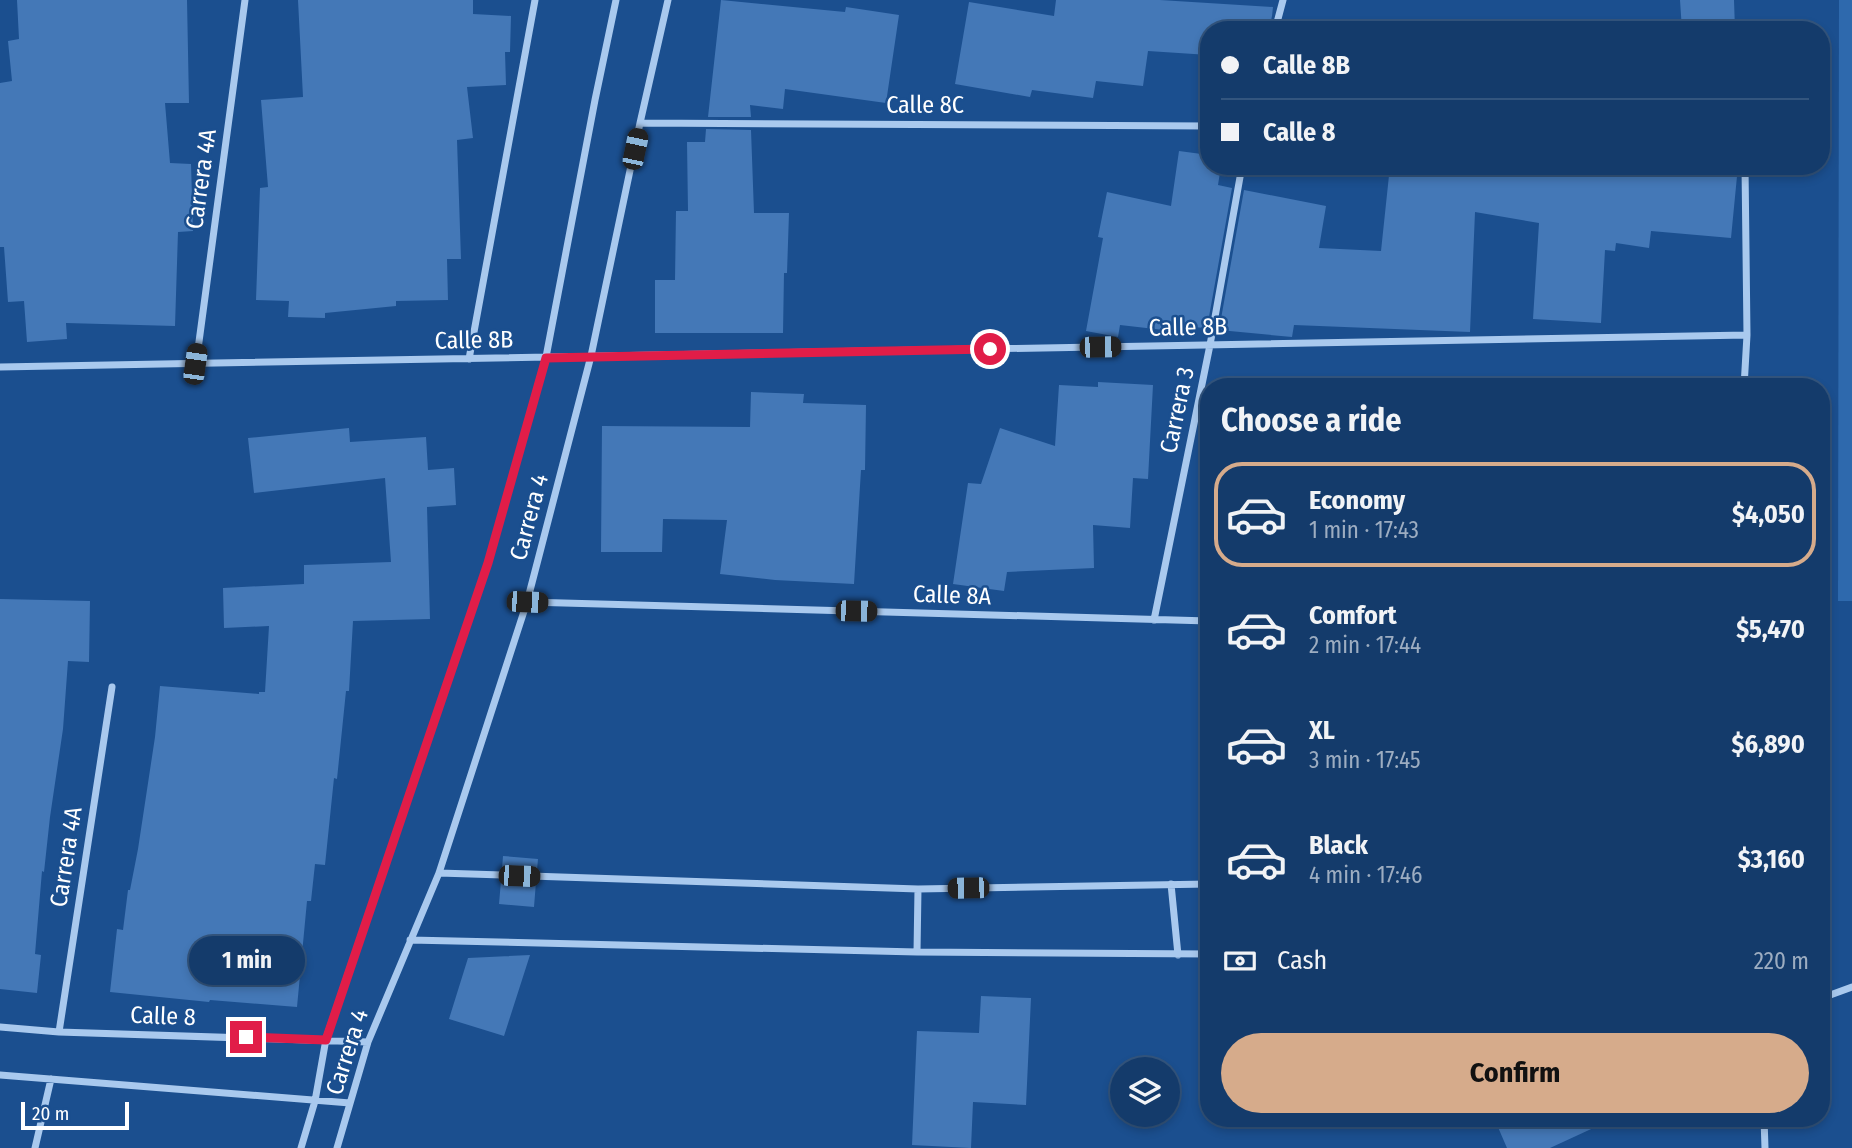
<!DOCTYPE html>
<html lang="en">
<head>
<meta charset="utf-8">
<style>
  :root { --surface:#143b6b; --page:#1d4271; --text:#f1f3f6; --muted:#9dadc1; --line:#33557e; --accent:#d6ab8b }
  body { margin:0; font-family:"Fira Sans Condensed",sans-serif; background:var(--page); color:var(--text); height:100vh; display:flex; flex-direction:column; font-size:26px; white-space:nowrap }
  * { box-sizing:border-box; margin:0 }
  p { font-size:23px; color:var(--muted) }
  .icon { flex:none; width:38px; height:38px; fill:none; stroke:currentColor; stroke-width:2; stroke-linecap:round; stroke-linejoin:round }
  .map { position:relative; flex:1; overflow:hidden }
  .details { position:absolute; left:1200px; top:378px; width:630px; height:749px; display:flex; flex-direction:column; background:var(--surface); border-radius:28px; box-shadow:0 4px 10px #0003,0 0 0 2px var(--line) }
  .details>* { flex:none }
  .hud { position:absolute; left:1200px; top:21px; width:630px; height:154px; border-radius:28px; box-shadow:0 4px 10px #0003,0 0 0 2px var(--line); display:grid; align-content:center; height:154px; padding:0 21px; background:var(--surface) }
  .fabs { position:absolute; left:1110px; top:1057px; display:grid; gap:14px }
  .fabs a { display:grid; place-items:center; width:70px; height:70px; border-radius:50%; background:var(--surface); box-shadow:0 4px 10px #0003,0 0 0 2px var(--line); font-size:35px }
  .scale { position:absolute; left:21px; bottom:18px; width:108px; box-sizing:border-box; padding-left:7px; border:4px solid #fff; border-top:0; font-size:19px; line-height:24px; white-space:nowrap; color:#fff; -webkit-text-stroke:5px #1b4f8f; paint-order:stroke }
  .end { position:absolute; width:32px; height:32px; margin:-16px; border:9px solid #e11d48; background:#fff; box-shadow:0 0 0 4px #fff }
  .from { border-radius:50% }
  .bubble { position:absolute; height:49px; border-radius:24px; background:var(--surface); box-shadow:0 4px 10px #0003,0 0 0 2px var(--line); font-size:23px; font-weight:700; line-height:49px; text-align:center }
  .car { position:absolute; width:21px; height:42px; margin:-21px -10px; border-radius:9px; box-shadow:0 0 5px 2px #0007; background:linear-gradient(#222 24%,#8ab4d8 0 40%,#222 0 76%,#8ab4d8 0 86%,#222 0) }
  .hud b { display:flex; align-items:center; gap:24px; height:66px; font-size:26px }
  .hud b+b { border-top:2px solid var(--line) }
  .hud i { width:18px; height:18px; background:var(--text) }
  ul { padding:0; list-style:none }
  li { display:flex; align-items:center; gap:21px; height:105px; margin:0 14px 10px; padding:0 7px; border:4px solid transparent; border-radius:28px }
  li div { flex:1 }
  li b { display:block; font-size:26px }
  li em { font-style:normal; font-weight:700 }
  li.active { border-color:var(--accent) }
  li>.icon { width:63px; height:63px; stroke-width:1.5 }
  h2 { padding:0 21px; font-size:32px; line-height:84px }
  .pay { display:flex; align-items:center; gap:18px; height:77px; padding:0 21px; font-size:26px }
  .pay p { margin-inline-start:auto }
  .primary-button { display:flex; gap:14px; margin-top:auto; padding:14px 21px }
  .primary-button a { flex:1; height:80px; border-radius:42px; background:var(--accent); color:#111; font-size:28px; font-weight:700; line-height:80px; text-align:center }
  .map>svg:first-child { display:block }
  .green { fill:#2e69ad }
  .building { fill:#4478b7 }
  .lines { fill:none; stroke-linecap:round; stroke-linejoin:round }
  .street { stroke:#a9c9ee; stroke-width:7 }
  .route { stroke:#e11d48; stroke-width:9 }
  .labels { text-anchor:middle; stroke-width:5; stroke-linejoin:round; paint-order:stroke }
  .street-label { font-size:24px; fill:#fff; stroke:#1b4f8f }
</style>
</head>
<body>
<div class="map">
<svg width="1852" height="1148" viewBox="0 0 1852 1148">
  <rect width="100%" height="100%" fill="#1b4f8f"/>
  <path class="green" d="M1839,0h13v601h-14z"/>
  <path class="building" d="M17,0h170l2,103h-24l5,60 21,1 2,67 -15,1 -3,94 -109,-3 1,16 -40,3 -3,-41 -16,1 -4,-55h-4v-164l12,-2 -4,-40 11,-2z
    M298,0h175v14l38,2 -1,36h-5l1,33 -39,2 6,51 -16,2 4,119h-14l1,41 -52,1v5l-71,7v5l-37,-1 1,-16 -33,-1 4,-112 8,-1 -7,-87 42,-3z
    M721,0l124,12 1,-5 53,8 -13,88 -101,-14 -2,20 -33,-4 1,12h-43z
    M1056,0h104l113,7 -1,9 -3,14h-60v25l-61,-4 -5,35 -47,-5 -3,17 -61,-8 -2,7 -75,-13 14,-82 85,14z
    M1680,0h54l1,30h-53z
    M706,129l45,1 3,83h35l-2,60h-3l-1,60h-128v-53h20l1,-69h12l-1,-69h18z
    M1179,151l30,4v11h12l-3,19 14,3 -25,140 -16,-1 -1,6 -70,-8 -2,12 -32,-6 17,-93 -5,-1 9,-45 64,14z
    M1390,166h348l-7,72 -80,-7 -2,17 -33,-5 -1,8 -10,-1 -4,73 -68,-4 6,-96 -64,-11 -5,120 -176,-7 -2,12 -73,-7 25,-140 82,16 -7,42 62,3z
    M1098,382l55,3 -5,94 -15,-1 -3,50 -37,-3 1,43 -87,4 -3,19 -51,-7 15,-101 13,1 19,-56 55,18 4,-61 39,2z
    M751,392l53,2 -1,9 63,2 -1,65h-4l-7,114 -79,-4 -55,-6 7,-54 -64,-1 -1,33h-61l1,-126 148,1z
    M349,428l1,14 76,-5 2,33 26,-2 2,37 -29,2 3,112 -77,2 -4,70h-3l-9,88 -3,-1 -9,87 -10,-1 -4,37h-4l-10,106 -87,-7 -1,2 -99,-10 7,-63 6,1 5,-40h2l8,-41 17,-112 5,-51 99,8v-2h6l4,-66 -45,2 -1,-40 81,-4v-19l87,-3 -6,-84 -131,15 -6,-55z
    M0,599l90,2 -1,61 -21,-1 -5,68 -13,88 -6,55 -2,-1 -7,83 6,1 -4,38 -37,-4z
    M503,856l35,3 -1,11 -35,-1z
    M501,881l35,1 -2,25 -35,-3z
    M530,955l-26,81 -55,-17 19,-61z
    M981,996l50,2 -5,107 -53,-3 -2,46 -59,-3 5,-114 62,2z
    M1494,1118h121l-65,30h-43z"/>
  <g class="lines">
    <path class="street" d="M1275,30l8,-30
      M640,123l569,3
      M469,359l66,-359
      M196,364l49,-364
      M0,367l1747,-32
      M1744,387l3,-52 -2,-169
      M527,602l682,19
      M1154,620l56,-275 32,-179
      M439,873l479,16 291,-5
      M1171,884l7,71
      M410,940l507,12 292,2
      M917,952l1,-63
      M1822,998l30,-11
      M0,1027l59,5 309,10
      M59,1032l53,-345
      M0,1075l350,28
      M1764,1118l1,30
      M35,1148l16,-69
      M301,1148l14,-47 11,-62 162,-476 58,-206 49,-257 21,-100
      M337,1148l31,-106 71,-169 88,-271 64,-246 49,-233 28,-123"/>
  </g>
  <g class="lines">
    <path class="route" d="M246,1037l80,3 162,-477 58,-205 444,-9"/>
  </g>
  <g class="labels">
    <g class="street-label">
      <text x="925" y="113">Calle 8C</text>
      <text transform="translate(201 179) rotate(-82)" y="8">Carrera 4A</text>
      <text transform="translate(1188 327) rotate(-1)" y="8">Calle 8B</text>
      <text transform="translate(474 340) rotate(-1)" y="8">Calle 8B</text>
      <text transform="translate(1177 410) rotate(-78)" y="8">Carrera 3</text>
      <text transform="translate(529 517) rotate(-75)" y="8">Carrera 4</text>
      <text transform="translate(952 595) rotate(2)" y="8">Calle 8A</text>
      <text transform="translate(66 857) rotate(-81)" y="8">Carrera 4A</text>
      <text transform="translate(163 1016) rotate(2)" y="8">Calle 8</text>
      <text transform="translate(347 1052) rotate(-72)" y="8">Carrera 4</text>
    </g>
  </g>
</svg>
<div class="fabs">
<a><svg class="icon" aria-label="layers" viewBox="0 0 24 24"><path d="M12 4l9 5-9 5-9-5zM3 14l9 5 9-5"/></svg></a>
</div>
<div class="scale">20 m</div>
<i class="end from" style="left:990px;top:349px"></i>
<i class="end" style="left:246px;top:1037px"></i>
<div class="bubble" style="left:189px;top:936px;width:116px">1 min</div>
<i class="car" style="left:635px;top:149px;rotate:12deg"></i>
<i class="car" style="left:1100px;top:347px;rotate:89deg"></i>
<i class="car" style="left:195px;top:364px;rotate:8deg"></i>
<i class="car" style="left:527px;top:602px;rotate:92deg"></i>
<i class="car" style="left:856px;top:611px;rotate:91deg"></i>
<i class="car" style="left:519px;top:876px;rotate:92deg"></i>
<i class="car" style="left:968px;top:888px;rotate:269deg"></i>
<div class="hud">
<b><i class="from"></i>Calle 8B</b>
<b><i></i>Calle 8</b>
</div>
<section class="details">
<h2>Choose a ride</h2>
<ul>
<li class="active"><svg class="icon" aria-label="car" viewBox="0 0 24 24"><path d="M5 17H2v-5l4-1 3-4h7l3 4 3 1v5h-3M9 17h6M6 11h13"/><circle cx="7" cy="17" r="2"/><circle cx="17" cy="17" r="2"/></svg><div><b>Economy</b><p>1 min · 17:43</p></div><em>$4,050</em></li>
<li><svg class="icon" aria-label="car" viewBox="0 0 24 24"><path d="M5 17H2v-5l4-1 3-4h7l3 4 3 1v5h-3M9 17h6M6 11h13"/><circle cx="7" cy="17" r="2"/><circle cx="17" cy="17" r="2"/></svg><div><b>Comfort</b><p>2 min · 17:44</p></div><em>$5,470</em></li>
<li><svg class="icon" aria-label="car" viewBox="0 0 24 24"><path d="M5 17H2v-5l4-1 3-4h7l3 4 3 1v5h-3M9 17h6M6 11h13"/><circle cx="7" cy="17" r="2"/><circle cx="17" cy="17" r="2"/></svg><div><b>XL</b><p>3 min · 17:45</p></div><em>$6,890</em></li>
<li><svg class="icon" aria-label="car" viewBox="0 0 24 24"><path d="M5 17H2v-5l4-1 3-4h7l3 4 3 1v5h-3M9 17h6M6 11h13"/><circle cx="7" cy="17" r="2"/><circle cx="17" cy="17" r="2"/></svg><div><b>Black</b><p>4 min · 17:46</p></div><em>$3,160</em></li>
</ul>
<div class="pay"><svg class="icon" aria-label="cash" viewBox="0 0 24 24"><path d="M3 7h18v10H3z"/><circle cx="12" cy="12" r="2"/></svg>Cash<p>220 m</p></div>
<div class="primary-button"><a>Confirm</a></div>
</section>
</div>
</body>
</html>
